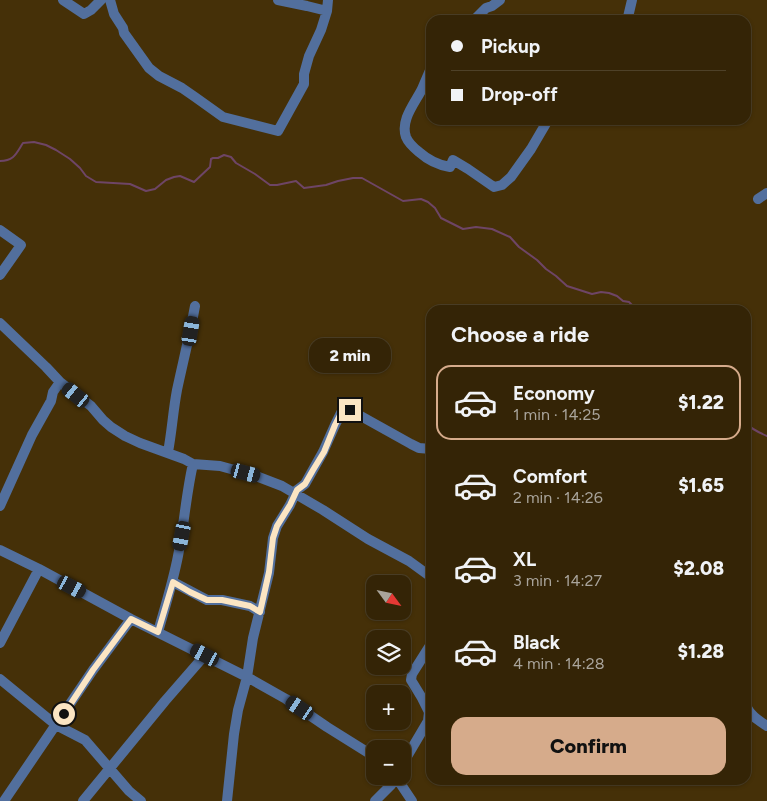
<!DOCTYPE html>
<html lang="en">
<head>
<meta charset="utf-8">
<style>
  :root { --surface:#342406; --page:#3c2c10; --text:#f1f3f6; --muted:#a9a49b; --line:#4e4128; --accent:#d6ab8b }
  body { margin:0; font-family:Figtree,sans-serif; background:var(--page); color:var(--text); height:100vh; display:flex; flex-direction:column; font-size:19px; white-space:nowrap }
  * { box-sizing:border-box; margin:0 }
  p { font-size:16px; color:var(--muted) }
  .icon { flex:none; width:28px; height:28px; fill:none; stroke:currentColor; stroke-width:2; stroke-linecap:round; stroke-linejoin:round }
  .map { position:relative; flex:1; overflow:hidden }
  .drawer { position:absolute; left:426px; top:305px; width:325px; height:480px; display:flex; flex-direction:column; background:var(--surface); border-radius:15px; box-shadow:0 1px 4px #0004,0 0 0 1px var(--line) }
  .drawer>* { flex:none }
  .banner { position:absolute; left:426px; top:15px; width:325px; height:110px; border-radius:15px; box-shadow:0 1px 4px #0004,0 0 0 1px var(--line); display:grid; align-content:center; height:110px; padding:0 25px; background:var(--surface) }
  .needle { width:32px; rotate:123deg }
  .controls { position:absolute; left:366px; top:575px; display:grid; gap:10px }
  .controls a { display:grid; place-items:center; width:45px; height:45px; border-radius:10px; background:var(--surface); box-shadow:0 1px 4px #0004,0 0 0 1px var(--line); font-size:25px }
  .end { position:absolute; width:22px; height:22px; margin:-11px; border:6px solid #fbe5c3; background:#111; box-shadow:0 0 0 2px #111 }
  .from { border-radius:50% }
  .bubble { position:absolute; height:35px; border-radius:15px; background:var(--surface); box-shadow:0 1px 4px #0004,0 0 0 1px var(--line); font-size:16px; font-weight:800; line-height:35px; text-align:center }
  .car { position:absolute; width:15px; height:30px; margin:-15px -8px; border-radius:6px; box-shadow:0 0 4px 1px #0007; background:linear-gradient(#222 24%,#8ab4d8 0 40%,#222 0 76%,#8ab4d8 0 86%,#222 0) }
  .banner b { display:flex; align-items:center; gap:18px; height:48px; font-size:19px }
  .banner b+b { border-top:1px solid var(--line) }
  .banner i { width:12px; height:12px; background:var(--text) }
  ul { padding:0; list-style:none }
  li { display:flex; align-items:center; gap:15px; height:75px; margin:0 10px 8px; padding:0 15px; border:2px solid transparent; border-radius:15px }
  li div { flex:1 }
  li b { display:block; font-size:19px }
  li em { font-style:normal; font-weight:800 }
  li.current { border-color:var(--accent) }
  li>.icon { width:45px; height:45px; stroke-width:1.5 }
  h2 { padding:0 25px; font-size:22px; line-height:60px }
  .cta { display:flex; gap:10px; margin-top:auto; padding:10px 25px }
  .cta a { flex:1; height:58px; border-radius:15px; background:var(--accent); color:#111; font-size:20px; font-weight:800; line-height:58px; text-align:center }
  .map>svg:first-child { display:block }
  .lines { fill:none; stroke-linecap:round; stroke-linejoin:round }
  .stream { stroke:#6e4566; stroke-width:2 }
  .minor { stroke:#526f9d; stroke-width:10 }
  .route { stroke:#fbe5c3; stroke-width:6 }
</style>
</head>
<body>
<div class="map">
<svg width="767" height="801" viewBox="0 0 767 801">
  <rect width="100%" height="100%" fill="#453008"/>
  <g class="lines">
    <path class="stream" d="M0,161c14,0 16,-7 23,-18l11,-1 12,3 10,5 14,9 10,9 6,8 10,6 34,2 16,7 9,-2 11,-9 8,-3 6,-1 14,6 16,-15 1,-8 2,-1h5l6,-3 7,2 5,6 19,11 15,11h7l19,-4 8,7 22,-3 12,-4 15,-3h9l41,23 18,-2 7,3 7,6 6,10 22,11 13,-2 16,2 18,8 9,10 18,13 9,9 10,7 11,10 25,8 9,-2 8,1 8,3 6,5 6,1 8,8
      M746,423c5,6 14,10 21,13"/>
    <path class="minor" d="M63,0l21,14 7,-4 10,-10
      M110,0l4,14 9,14 1,5 25,35 10,8 23,12 13,9 28,20 55,14 26,-47v-10l5,-18 12,-26 6,-19 1,-11
      M278,0l29,6 20,5
      M474,20l12,-12 6,-2 8,-6
      M625,20l3,-3 4,-17
      M431,68c-3,7 -6,14 -9,21 -7,14 -22,31 -16,48 2,5 8,11 13,15 9,8 18,13 31,15l3,-7 15,9 26,18 8,-2 9,-8 20,-28 17,-29
      M758,199l9,-6
      M0,230l21,15 -21,30
      M0,323l46,44 14,15 31,24 12,14 8,7 14,9 15,7 44,16 9,5 27,2 36,10 26,10 41,24 45,29 41,22 22,16
      M168,452c4,-21 5,-41 9,-62 6,-28 13,-56 18,-84
      M0,506l32,-71 19,-34 2,-9 7,-10
      M0,550l39,19 92,50 116,58 39,22 41,28 48,30
      M173,582l34,18h15l28,6 10,6
      M158,632c7,-25 15,-50 20,-76 6,-30 8,-62 15,-92
      M0,643l39,-74
      M0,679l56,46 29,15 44,51 12,10
      M746,706c5,10 12,14 21,20
      M402,765l26,-44 1,-9 -7,-14 -11,-18 1,-6 19,-30
      M396,777l16,24
      M4,801l89,-131 38,-51
      M83,801l82,-100 40,-46
      M227,801l7,-67 4,-24 9,-33 6,-39 16,-65 4,-35 4,-12 13,-21 7,-15 8,-6 18,-32 12,-27 8,-16 7,1 61,34 8,4 12,1
      M375,801l16,-16 6,-9"/>
  </g>
  <g class="lines">
    <path class="route" d="M64,714l29,-44 38,-51 27,13 15,-50 17,10 17,8h15l28,6 10,6 9,-40 4,-34 4,-12 13,-21 7,-15 8,-6 8,-14 11,-18 11,-27 8,-16 7,1"/>
  </g>
</svg>
<div class="controls">
<a><svg class="needle" viewBox="-14 -14 28 28"><path d="M0-13l5 13h-10z" fill="#e53935"/><path d="M0 13l5-13h-10z" fill="#a9a49b"/></svg></a>
<a><svg class="icon" aria-label="layers" viewBox="0 0 24 24"><path d="M12 4l9 5-9 5-9-5zM3 14l9 5 9-5"/></svg></a>
<a>+</a>
<a>−</a>
</div>
<i class="end from" style="left:64px;top:714px"></i>
<i class="end" style="left:350px;top:410px"></i>
<div class="bubble" style="left:309px;top:338px;width:82px">2 min</div>
<i class="car" style="left:191px;top:331px;rotate:10deg"></i>
<i class="car" style="left:76px;top:395px;rotate:309deg"></i>
<i class="car" style="left:246px;top:473px;rotate:105deg"></i>
<i class="car" style="left:182px;top:536px;rotate:191deg"></i>
<i class="car" style="left:72px;top:587px;rotate:118deg"></i>
<i class="car" style="left:205px;top:655px;rotate:297deg"></i>
<i class="car" style="left:300px;top:708px;rotate:304deg"></i>
<div class="banner">
<b><i class="from"></i>Pickup</b>
<b><i></i>Drop-off</b>
</div>
<section class="drawer">
<h2>Choose a ride</h2>
<ul>
<li class="current"><svg class="icon" aria-label="car" viewBox="0 0 24 24"><path d="M5 17H2v-5l4-1 3-4h7l3 4 3 1v5h-3M9 17h6M6 11h13"/><circle cx="7" cy="17" r="2"/><circle cx="17" cy="17" r="2"/></svg><div><b>Economy</b><p>1 min · 14:25</p></div><em>$1.22</em></li>
<li><svg class="icon" aria-label="car" viewBox="0 0 24 24"><path d="M5 17H2v-5l4-1 3-4h7l3 4 3 1v5h-3M9 17h6M6 11h13"/><circle cx="7" cy="17" r="2"/><circle cx="17" cy="17" r="2"/></svg><div><b>Comfort</b><p>2 min · 14:26</p></div><em>$1.65</em></li>
<li><svg class="icon" aria-label="car" viewBox="0 0 24 24"><path d="M5 17H2v-5l4-1 3-4h7l3 4 3 1v5h-3M9 17h6M6 11h13"/><circle cx="7" cy="17" r="2"/><circle cx="17" cy="17" r="2"/></svg><div><b>XL</b><p>3 min · 14:27</p></div><em>$2.08</em></li>
<li><svg class="icon" aria-label="car" viewBox="0 0 24 24"><path d="M5 17H2v-5l4-1 3-4h7l3 4 3 1v5h-3M9 17h6M6 11h13"/><circle cx="7" cy="17" r="2"/><circle cx="17" cy="17" r="2"/></svg><div><b>Black</b><p>4 min · 14:28</p></div><em>$1.28</em></li>
</ul>
<div class="cta"><a>Confirm</a></div>
</section>
</div>
</body>
</html>
